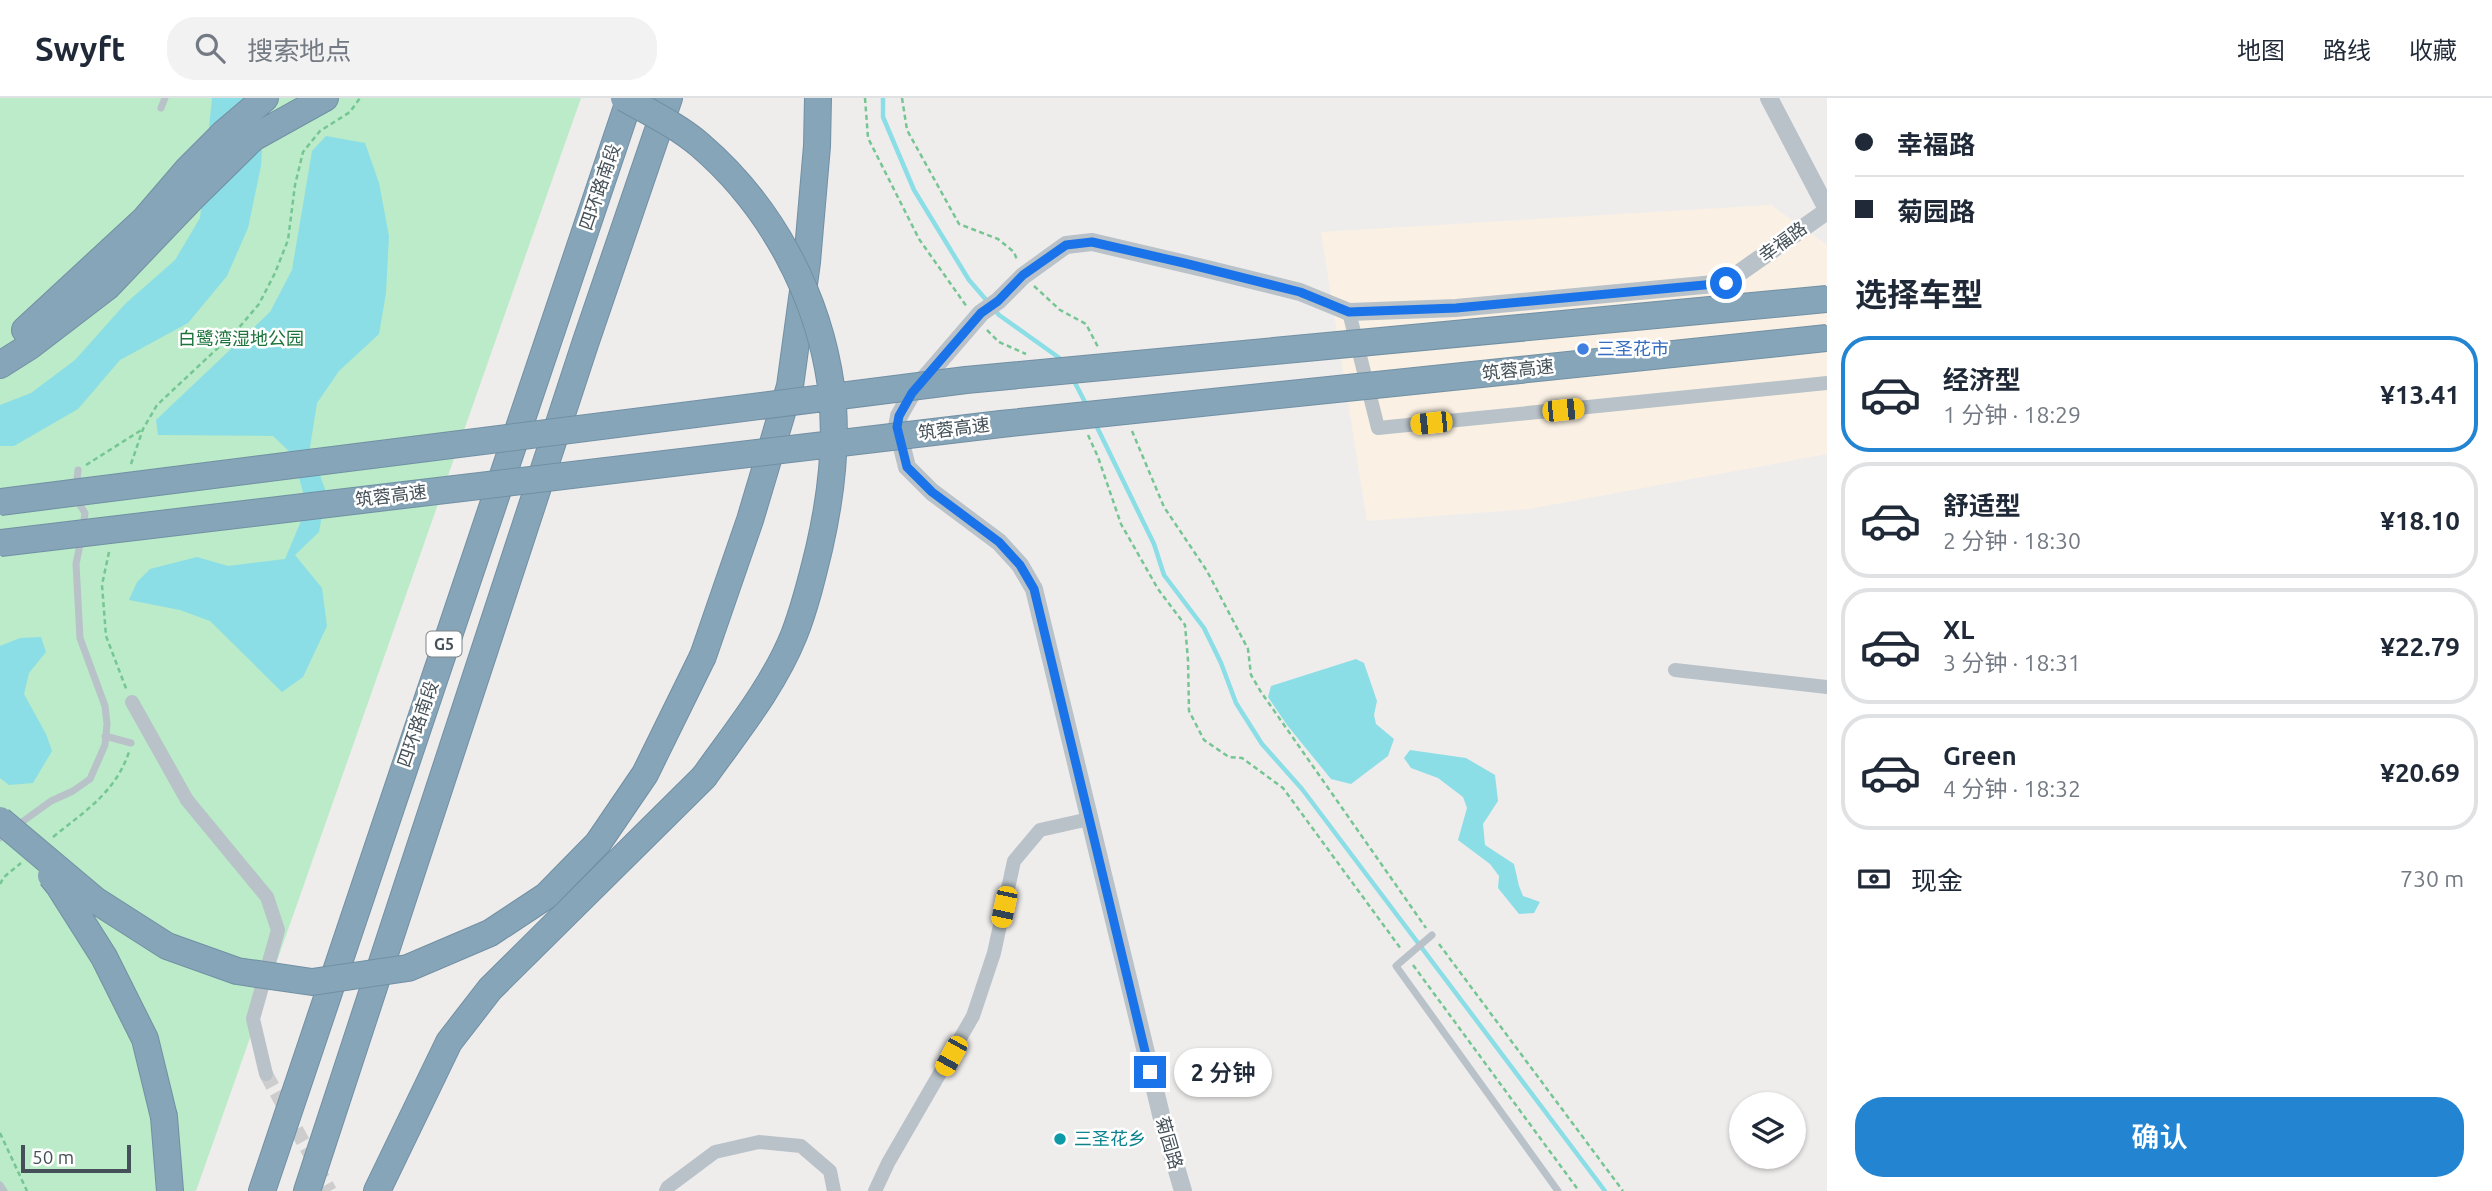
<!DOCTYPE html>
<html lang="zh">
<head>
<meta charset="utf-8">
<style>
  :root { --surface:#fff; --page:#f2f2f3; --text:#1f2937; --muted:#747a83; --line:#e0e1e3; --accent:#2385d1 }
  body { margin:0; font-family:Ubuntu,"Noto Sans SC",sans-serif; background:var(--page); color:var(--text); height:100vh; display:flex; flex-direction:column; font-size:26px; white-space:nowrap }
  * { box-sizing:border-box; margin:0 }
  p { font-size:23px; color:var(--muted) }
  .icon { flex:none; width:38px; height:38px; fill:none; stroke:currentColor; stroke-width:2; stroke-linecap:round; stroke-linejoin:round }
  .map { position:relative; flex:1; overflow:hidden }
  .side { display:flex; flex-direction:column; background:var(--surface); width:665px }
  .side>* { flex:none }
  .banner { display:grid; align-content:center; height:154px; padding:0 28px; background:var(--surface) }
  .buttons { position:absolute; left:1729px; top:994px; display:grid; gap:14px }
  .buttons a { display:grid; place-items:center; width:77px; height:77px; border-radius:50%; background:var(--surface); box-shadow:0 2px 5px #0004; font-size:35px }
  .scale { position:absolute; left:21px; bottom:18px; width:110px; box-sizing:border-box; padding-left:7px; border:4px solid #455158; border-top:0; font-size:19px; line-height:24px; white-space:nowrap; color:#455158; -webkit-text-stroke:5px #fff; paint-order:stroke }
  .end { position:absolute; width:32px; height:32px; margin:-16px; border:9px solid #1a73e8; background:#fff; box-shadow:0 0 0 4px #fff }
  .from { border-radius:50% }
  .bubble { position:absolute; height:49px; border-radius:24px; background:var(--surface); box-shadow:0 2px 5px #0004; font-size:23px; font-weight:600; line-height:49px; text-align:center }
  .car { position:absolute; width:21px; height:42px; margin:-21px -10px; border-radius:9px; box-shadow:0 0 5px 2px #0007; background:linear-gradient(#f5c518 24%,#345 0 40%,#f5c518 0 76%,#345 0 86%,#f5c518 0) }
  .banner b { display:flex; align-items:center; gap:24px; height:66px; font-size:26px }
  .banner b+b { border-top:2px solid var(--line) }
  .banner i { width:18px; height:18px; background:var(--text) }
  ul { padding:0; list-style:none }
  li { display:flex; align-items:center; gap:21px; height:116px; margin:0 14px 10px; padding:0 14px; border:4px solid var(--line); border-radius:28px }
  li div { flex:1 }
  li b { display:block; font-size:26px }
  li em { font-style:normal; font-weight:600 }
  li.current { border-color:var(--accent) }
  li>.icon { width:63px; height:63px; stroke-width:1.5 }
  h2 { padding:0 28px; font-size:32px; line-height:84px }
  .pay { display:flex; align-items:center; gap:18px; height:77px; padding:0 28px; font-size:26px }
  .pay p { margin-inline-start:auto }
  .action { display:flex; gap:14px; margin-top:auto; padding:14px 28px }
  .action a { flex:1; height:80px; border-radius:28px; background:var(--accent); color:#fff; font-size:28px; font-weight:600; line-height:80px; text-align:center }
  header { display:flex; align-items:center; gap:42px; box-sizing:border-box; height:98px; padding:0 35px; background:var(--surface); border-bottom:2px solid var(--line) }
  header strong { font-size:33px }
  nav { display:flex; gap:38px; margin-inline-start:auto; font-size:24px }
  .search { width:490px; height:63px; background:var(--page); display:flex; align-items:center; gap:18px; box-sizing:border-box; padding:0 24px; border-radius:28px; color:var(--muted); font-size:26px }
  main { display:flex; flex:1; min-height:0 }
  .map>svg:first-child { display:block }
  .commercial { fill:#faf1e4 }
  .green { fill:#bbebc8 }
  .water { fill:#8bdee5 }
  .lines { fill:none; stroke-linecap:round; stroke-linejoin:round }
  .stream { stroke:#8bdee5; stroke-width:4.5 }
  .minor-tunnel { stroke:#cdcdce; stroke-width:14; stroke-dasharray:14 7; stroke-linecap:butt }
  .motorway-casing { stroke:#7190a4; stroke-width:28 }
  .path { stroke:#76c694; stroke-width:2.5; stroke-dasharray:5 3.5; stroke-linecap:butt }
  .service { stroke:#b8c2c8; stroke-width:7 }
  .minor { stroke:#b8c2c8; stroke-width:14 }
  .tertiary { stroke:#b8c2c8; stroke-width:18 }
  .motorway { stroke:#86a5b8; stroke-width:26 }
  .motorway-bridge-casing { stroke:#7190a4; stroke-width:28; stroke-linecap:butt }
  .motorway-bridge { stroke:#86a5b8; stroke-width:26 }
  .route { stroke:#1a73e8; stroke-width:9 }
  .shop-dot { fill:#3f7fe0; stroke:#fff; stroke-width:2.5 }
  .culture-dot { fill:#0f9aa8; stroke:#fff; stroke-width:2.5 }
  .labels { text-anchor:middle; stroke-width:5; stroke-linejoin:round; paint-order:stroke }
  .shield { fill:#fff; stroke:#7d858a; stroke-width:2 }
  .shield-label { font-size:16px; font-weight:bold; fill:#455158 }
  .street-label { font-size:18px; fill:#455158; stroke:#fff }
  .park-label { font-size:18px; fill:#1c743c; stroke:#fff }
  .shop-label { font-size:18px; fill:#366cbe; stroke:#fff; text-anchor:start }
  .culture-label { font-size:18px; fill:#0d838f; stroke:#fff; text-anchor:start }
</style>
</head>
<body>
<header>
<strong>Swyft</strong>
<div class="search"><svg class="icon" aria-label="search" viewBox="0 0 24 24"><circle cx="10" cy="10" r="6"/><path d="M15 15l6 6"/></svg>搜索地点</div>
<nav><a>地图</a><a>路线</a><a>收藏</a></nav>
</header>
<main>
<div class="map">
<svg width="1827" height="1093" viewBox="0 0 1827 1093">
  <rect width="100%" height="100%" fill="#efecec"/>
  <path class="commercial" d="M1771,107l56,40v209l-298,55 -162,12 -46,-289z"/>
  <path class="green" d="M0,0h581l-385,1093h-196z"/>
  <path class="water" d="M212,0h53l-4,68 -13,62 -21,48 -39,47 -68,37 -42,49 -64,37h-14v-41l31,-12 44,-33 50,-56 50,-44 25,-42z
    M326,38l39,7 14,40 10,53 -3,57 -7,41 -40,37 -22,32 -7,44 16,45 -7,40 -24,23 27,33 5,38 -24,51 -21,15 -72,-71 -30,-11 -51,-10 8,-18 13,-13 47,-12 31,9 57,-7 22,-52 -14,-52 -20,-19 -115,-1 -2,-15 114,-108 22,-42 20,-119z
    M41,539l5,15 -17,21 -5,21 22,40 6,17 -19,32 -24,2 -9,-7v-132l20,-8z
    M1356,561l8,4 13,38 -3,14 2,9 18,15 -6,17 -37,28 -20,-5 -44,-54 -19,-28 3,-11z
    M1410,652l56,8 29,17 3,26 -15,23 2,21 29,19 5,22 4,10 17,6 -6,11 -15,1 -21,-26 1,-12 -9,-12 -32,-24 9,-32 -4,-11 -25,-19 -27,-10 -7,-10z"/>
  <g class="lines">
    <path class="stream" d="M883,0v19l31,73 55,90 19,22
      M994,211l5,6 66,47
      M1073,281l14,27
      M1095,325l59,121 10,31 40,53 17,35 15,40 26,41 40,45 303,402"/>
    <path class="minor-tunnel" d="M266,976l64,117"/>
    <defs>
      <path id="motorway" d="M25,232l120,-111 43,-50 36,-36 41,-35
        M0,267l30,-19 77,-59 83,-87 63,-62 72,-40
        M703,558l47,-136 40,-134 17,-124 10,-116 1,-48
        M164,1019l6,74
        M262,1093l368,-1093
        M307,1093l278,-847 84,-246
        M377,1093l72,-149 41,-53 214,-212"/>
    </defs>
    <use href="#motorway" class="motorway-casing"/>
    <path class="path" d="M865,0l3,40 51,101 48,68
      M902,0l5,32 52,94 39,15 16,13 3,8
      M1034,188l26,24 26,14 12,23
      M987,232l12,12 27,12
      M1132,333l32,76 43,64 41,78 3,26 10,17 165,236
      M1088,337l10,22 23,67 37,65 27,36 3,35 1,51 15,29 25,17 13,1 41,30 118,161
      M131,366l12,-35 14,-24 80,-75 22,-26 16,-31 13,-33 7,-55 8,-33 17,-21 30,-19 10,-14
      M86,367l57,-36
      M109,454l-7,33 4,51 21,55
      M53,739c32,-26 62,-44 76,-85
      M0,786l4,-7 17,-14
      M1439,846l184,247
      M1413,867l166,226
      M0,1035l27,58"/>
    <path class="service" d="M161,10l4,-10
      M76,390l2,-18
      M77,402l8,13 -2,14
      M105,638l26,7
      M0,740l51,-37 22,-10 17,-12 15,-34 2,-21 -2,-18 -25,-68 -4,-74 5,-25
      M1432,837l-36,31 162,225
      M0,1087l4,6"/>
    <path class="minor" d="M1349,214l29,116 449,-45
      M1675,572l152,17
      M132,604l55,98 80,97 11,33 -25,89 13,55
      M666,1093l2,-4 47,-35 44,-10 42,4 29,25 4,20
      M875,1093l13,-28 85,-147 21,-63 20,-92 26,-31 49,-11"/>
    <path class="tertiary" d="M1769,0l58,111
      M1183,1093l-20,-68 -129,-534 -14,-24 -21,-23 -67,-50 -25,-25 -10,-40 2,-11 13,-23 69,-80 17,-12 25,-25 43,-31 26,-3 115,27 93,23 49,20 107,-4 269,-25 102,-72"/>
    <use href="#motorway" class="motorway"/>
    <defs>
      <path id="motorway-bridge" d="M624,0c25,14 54,28 76,47 71,61 118,149 131,241 7,53 0,111 -12,163 -7,29 -14,58 -25,86 -21,52 -58,97 -90,142
        M0,404l966,-122 861,-81
        M0,445l1001,-119 826,-86
        M0,722l95,80 72,46 70,25 75,11 96,-14 82,-35 56,-37 52,-53 47,-69 58,-118
        M51,778l8,10 45,71 41,82 19,78"/>
    </defs>
    <use href="#motorway-bridge" class="motorway-bridge-casing"/>
    <use href="#motorway-bridge" class="motorway-bridge"/>
  </g>
  <g class="lines">
    <path class="route" d="M1150,974l-116,-483 -14,-24 -21,-23 -67,-50 -25,-25 -10,-40 2,-11 13,-23 69,-80 17,-12 25,-26 43,-30 26,-3 92,21 116,29 49,20 107,-4 270,-25"/>
  </g>
  <circle class="shop-dot" cx="1583" cy="251" r="7"/>
  <circle class="culture-dot" cx="1060" cy="1041" r="7"/>
  <g class="labels">
    <rect class="shield" x="426.5" y="533.5" width="35" height="25" rx="5"/>
    <g class="shield-label">
      <text x="444" y="552">G5</text>
    </g>
    <g class="street-label">
      <text transform="translate(600 89) rotate(-71)" y="6">四环路南段</text>
      <text transform="translate(1783 144) rotate(-36)" y="6">幸福路</text>
      <text transform="translate(1518 272) rotate(-6)" y="6">筑蓉高速</text>
      <text transform="translate(954 331) rotate(-7)" y="6">筑蓉高速</text>
      <text transform="translate(391 398) rotate(-7)" y="6">筑蓉高速</text>
      <text transform="translate(418 626) rotate(-71)" y="6">四环路南段</text>
      <text transform="translate(1169 1045) rotate(74)" y="6">菊园路</text>
    </g>
    <g class="park-label">
      <text x="241" y="247">白鹭湾湿地公园</text>
    </g>
    <g class="shop-label">
      <text x="1597" y="257">三圣花市</text>
    </g>
    <g class="culture-label">
      <text x="1074" y="1047">三圣花乡</text>
    </g>
  </g>
</svg>
<div class="buttons">
<a><svg class="icon" aria-label="layers" viewBox="0 0 24 24"><path d="M12 4l9 5-9 5-9-5zM3 14l9 5 9-5"/></svg></a>
</div>
<div class="scale">50 m</div>
<i class="end from" style="left:1726px;top:185px"></i>
<i class="end" style="left:1150px;top:974px"></i>
<div class="bubble" style="left:1174px;top:950px;width:98px">2 分钟</div>
<i class="car" style="left:1563px;top:312px;rotate:84deg"></i>
<i class="car" style="left:1431px;top:325px;rotate:264deg"></i>
<i class="car" style="left:1004px;top:809px;rotate:192deg"></i>
<i class="car" style="left:951px;top:958px;rotate:209deg"></i>
</div>
<section class="side">
<div class="banner">
<b><i class="from"></i>幸福路</b>
<b><i></i>菊园路</b>
</div>
<h2>选择车型</h2>
<ul>
<li class="current"><svg class="icon" aria-label="car" viewBox="0 0 24 24"><path d="M5 17H2v-5l4-1 3-4h7l3 4 3 1v5h-3M9 17h6M6 11h13"/><circle cx="7" cy="17" r="2"/><circle cx="17" cy="17" r="2"/></svg><div><b>经济型</b><p>1 分钟 · 18:29</p></div><em>¥13.41</em></li>
<li><svg class="icon" aria-label="car" viewBox="0 0 24 24"><path d="M5 17H2v-5l4-1 3-4h7l3 4 3 1v5h-3M9 17h6M6 11h13"/><circle cx="7" cy="17" r="2"/><circle cx="17" cy="17" r="2"/></svg><div><b>舒适型</b><p>2 分钟 · 18:30</p></div><em>¥18.10</em></li>
<li><svg class="icon" aria-label="car" viewBox="0 0 24 24"><path d="M5 17H2v-5l4-1 3-4h7l3 4 3 1v5h-3M9 17h6M6 11h13"/><circle cx="7" cy="17" r="2"/><circle cx="17" cy="17" r="2"/></svg><div><b>XL</b><p>3 分钟 · 18:31</p></div><em>¥22.79</em></li>
<li><svg class="icon" aria-label="car" viewBox="0 0 24 24"><path d="M5 17H2v-5l4-1 3-4h7l3 4 3 1v5h-3M9 17h6M6 11h13"/><circle cx="7" cy="17" r="2"/><circle cx="17" cy="17" r="2"/></svg><div><b>Green</b><p>4 分钟 · 18:32</p></div><em>¥20.69</em></li>
</ul>
<div class="pay"><svg class="icon" aria-label="cash" viewBox="0 0 24 24"><path d="M3 7h18v10H3z"/><circle cx="12" cy="12" r="2"/></svg>现金<p>730 m</p></div>
<div class="action"><a>确认</a></div>
</section>
</main>
</body>
</html>
